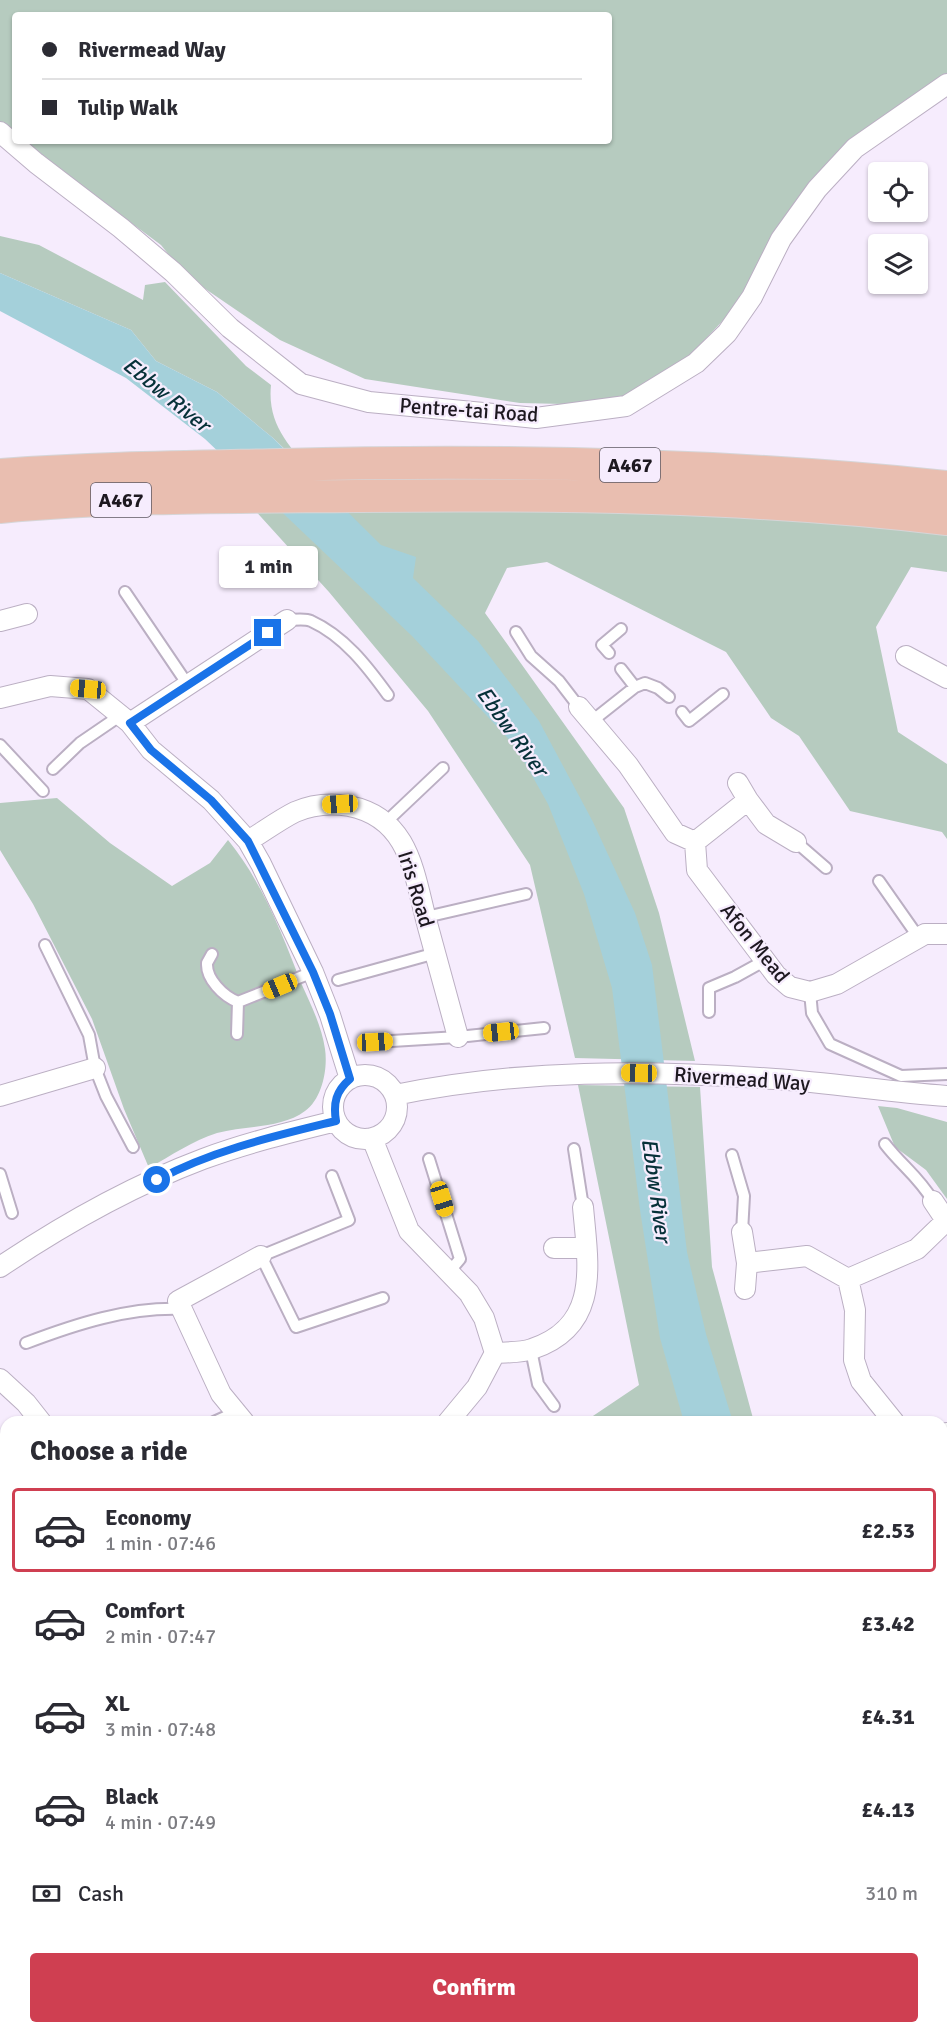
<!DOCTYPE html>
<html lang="en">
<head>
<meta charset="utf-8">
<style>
  :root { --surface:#fff; --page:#f2f2f3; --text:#2b2b33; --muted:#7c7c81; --line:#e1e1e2; --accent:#cf3f51 }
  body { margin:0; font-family:Signika,sans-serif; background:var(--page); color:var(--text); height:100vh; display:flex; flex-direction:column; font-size:22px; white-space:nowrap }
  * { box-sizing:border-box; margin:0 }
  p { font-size:20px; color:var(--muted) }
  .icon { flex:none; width:33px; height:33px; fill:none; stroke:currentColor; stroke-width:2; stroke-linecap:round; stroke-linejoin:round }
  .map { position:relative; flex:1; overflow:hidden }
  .side { position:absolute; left:0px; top:1416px; width:948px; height:618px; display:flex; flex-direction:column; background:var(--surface); border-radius:18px 18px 0 0; box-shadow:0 2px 4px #0004 }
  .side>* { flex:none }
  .banner { position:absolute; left:12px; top:12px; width:600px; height:132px; border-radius:6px; box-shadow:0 2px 4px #0004; display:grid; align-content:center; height:132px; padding:0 30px; background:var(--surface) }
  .controls { position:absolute; left:868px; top:162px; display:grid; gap:12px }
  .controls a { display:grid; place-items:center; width:60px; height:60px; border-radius:6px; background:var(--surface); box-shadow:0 2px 4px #0004; font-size:30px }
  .end { position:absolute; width:27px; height:27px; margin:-14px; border:8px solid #1a73e8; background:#fff; box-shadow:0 0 0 3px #fff }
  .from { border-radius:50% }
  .bubble { position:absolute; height:42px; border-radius:6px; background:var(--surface); box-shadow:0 2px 4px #0004; font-size:20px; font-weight:700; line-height:42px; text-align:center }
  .car { position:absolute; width:18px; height:36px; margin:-18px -9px; border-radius:8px; box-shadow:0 0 4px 2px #0007; background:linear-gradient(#f5c518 24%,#345 0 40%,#f5c518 0 76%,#345 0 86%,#f5c518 0) }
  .banner b { display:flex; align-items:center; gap:21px; height:57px; font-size:22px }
  .banner b+b { border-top:2px solid var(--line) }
  .banner i { width:15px; height:15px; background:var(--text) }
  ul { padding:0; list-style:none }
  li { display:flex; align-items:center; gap:18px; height:84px; margin:0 12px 9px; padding:0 18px; border:3px solid transparent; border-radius:6px }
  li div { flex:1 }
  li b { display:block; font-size:22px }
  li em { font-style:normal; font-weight:700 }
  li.on { border-color:var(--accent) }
  li>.icon { width:54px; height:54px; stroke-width:1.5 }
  h2 { padding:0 30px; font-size:27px; line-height:72px }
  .pay { display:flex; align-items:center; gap:15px; height:66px; padding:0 30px; font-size:22px }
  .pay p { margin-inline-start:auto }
  .action { display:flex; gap:12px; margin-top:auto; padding:12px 30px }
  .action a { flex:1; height:69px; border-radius:6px; background:var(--accent); color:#fff; font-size:24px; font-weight:700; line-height:69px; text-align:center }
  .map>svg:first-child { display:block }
  .green { fill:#b6cbbf }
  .water { fill:#a4d0da }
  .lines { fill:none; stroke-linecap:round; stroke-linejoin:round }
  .lane-casing { stroke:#bbafc3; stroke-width:14 }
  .street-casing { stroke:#bbafc3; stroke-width:22 }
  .secondary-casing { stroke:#bbafc3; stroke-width:32 }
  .primary-casing { stroke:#d6d5d7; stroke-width:34 }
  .lane { stroke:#fff; stroke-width:10 }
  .street { stroke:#fff; stroke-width:20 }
  .secondary { stroke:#f4dfd7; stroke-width:28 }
  .primary { stroke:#e9beb0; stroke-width:32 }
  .rail-casing { stroke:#5a535e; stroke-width:7 }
  .rail { stroke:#f6ecfd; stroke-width:4.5; stroke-dasharray:14; stroke-linecap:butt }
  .route { stroke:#1a73e8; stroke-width:8 }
  .labels { text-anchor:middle; stroke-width:4.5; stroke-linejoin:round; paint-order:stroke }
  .shield { fill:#f6ecfd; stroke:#5e5862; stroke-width:1.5 }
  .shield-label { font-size:20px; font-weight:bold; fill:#1d1820 }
  .street-label { font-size:21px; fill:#1d1820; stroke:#f6ecfd }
  .water-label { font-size:22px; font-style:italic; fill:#063139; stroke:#f6ecfd }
</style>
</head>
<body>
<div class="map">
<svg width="947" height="2034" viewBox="0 0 947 2034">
  <rect width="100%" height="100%" fill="#f6ecfd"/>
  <path class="green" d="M0,0h947v75l-77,55 -48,39 -47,61 -23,51 -24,34 -41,44 -38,24 -30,15 -56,6 -43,-1 -155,-24 -85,-39 -95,-65 -24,-30 -140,-104h588v-126h-594v121l-15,-12z
    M0,236l39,9 104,55 2,-15 20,-3 81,84 25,19c-4,41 19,60 42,91l-40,-38 -56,-46 -61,-31 -25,-31 -131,-57z
    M476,494l471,39v39l-36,-5 -35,60 22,105 49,32v75l-5,-7 -92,-21 -51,-75 -28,-18 -45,-66 -179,-90 -40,6 -22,45 139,195 35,105 36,148 -120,-3 -45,-193 -102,-154 -99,-119 -86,-95z
    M57,798l53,45 62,43 38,-23 18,-23c35,43 54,94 74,145 9,20 20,42 23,64 3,20 -3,50 -20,62 -24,18 -60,14 -88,22 -25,8 -45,22 -68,35l-25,-59 -32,-90 -59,-115 -33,-54v-47z
    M578,1085l122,2 12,180 42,155h-170l55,-37z
    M878,1106l19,2 50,14v77l-21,-29 -31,-23z
    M0,1649l6,4v290l-6,-2z
    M942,1798l5,8v228h-77l7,-6h65z
    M241,2028h569l12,6h-567z"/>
  <path class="water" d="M0,273l131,57 25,31 61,31 56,46 108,107 35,12 -3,21 65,63 61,80 54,101 42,91 17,52 35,287 19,82 27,88h-49l-24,-84 -20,-128 -28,-222 -28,-94 -36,-90 -32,-57 -104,-111 -207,-197 -79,-61 -126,-67z
    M942,1848l5,8v80l-5,-5z"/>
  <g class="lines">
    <defs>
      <path id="lane" d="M125,592l63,93
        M287,620c7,0 18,-2 24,1 33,15 56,45 77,74
        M516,632l15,24 28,25 20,26
        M609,653l-7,-8 19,-16
        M621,669l14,18
        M682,712l7,9 34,-27
        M592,721l43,-34 10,-4 13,5 11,9
        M0,745l43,46
        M53,769l27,-26 41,-28
        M386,822l57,-54
        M796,842l30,26
        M879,881l40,57
        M426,917l100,-23
        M45,945l44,90 6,33 11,28 27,51
        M212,954l-5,9c-1,16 16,33 31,39l75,-30
        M338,980l98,-27
        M810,992l2,21 18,31 71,32 46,-2
        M709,1012v-24l26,-11 31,-17
        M237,1034l1,-32
        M375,1042l83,-5 86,-9
        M885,1144c16,21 34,33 48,57
        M574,1149l9,58
        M732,1155l12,41 -2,36
        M429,1159l31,100 -11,13
        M0,1174l12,39
        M332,1176l17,44 -88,36 35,71 87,-29
        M26,1343c50,-19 102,-36 156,-34
        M531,1350l7,34 16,22
        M214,1422l20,-9"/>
      <path id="street" d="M0,132l36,31 85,65 52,44 57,56 71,56 68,18 167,16 90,-12 70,-43 31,-30 25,-36 29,-58 36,-50 38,-41 92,-64
        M0,621l27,-7
        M906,656l41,22
        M0,698l50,-12 38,3 42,34 21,27 60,50 37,41 13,23 52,108 17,43 20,64
        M579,707l49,58 47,68 20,9 2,28 79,105 14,12 20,5 27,-8 88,-50h22
        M130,723l157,-103
        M738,783l10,17
        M248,841c15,-9 31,-21 47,-29 16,-7 36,-9 54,-6 62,12 65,70 79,121 10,37 20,73 30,110
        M695,842l53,-42 18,24 30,18
        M333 1107a32 32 0 1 1 64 0a32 32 0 1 1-64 0Z
        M395,1095c125,-26 253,-25 380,-16 58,4 114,13 172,17
        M0,1096l95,-28
        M372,1138l37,93 60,62 15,25 11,35 -18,34 -29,35
        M933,1201l14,21
        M742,1232l5,31
        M554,1248h32
        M0,1267c61,-41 134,-82 203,-108 43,-16 88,-27 133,-38
        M848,1279l69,-30 29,-28
        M745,1289l2,-26 60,-7 41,23 7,31 -1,50 7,21 33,41
        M495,1353c12,-1 26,0 37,-4 69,-23 56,-84 51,-142
        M0,1379l26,24 15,19
        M244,1422l-23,-28 -43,-93 83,-45
        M942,1434l5,-1
        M0,1548l6,4
        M942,1594l5,-2
        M0,1812l6,3
        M92,2028l15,6
        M446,2028l11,6"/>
      <path id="secondary" d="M0,1956l6,2
        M190,2028l14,6"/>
      <path id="primary" d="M0,475c93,-7 187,-8 281,-10 222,-6 445,-1 666,22
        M0,507c118,-11 238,-10 357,-11 197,-2 394,0 590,23"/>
    </defs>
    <use href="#lane" class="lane-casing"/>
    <use href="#street" class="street-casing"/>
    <use href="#secondary" class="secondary-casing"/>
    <use href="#primary" class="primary-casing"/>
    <use href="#lane" class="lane"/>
    <use href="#street" class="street"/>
    <use href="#secondary" class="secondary"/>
    <use href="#primary" class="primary"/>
    <defs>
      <path id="rail" d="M0,1712l6,4
        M600,2028l12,6"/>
    </defs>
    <use href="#rail" class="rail-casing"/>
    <use href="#rail" class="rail"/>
  </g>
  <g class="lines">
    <path class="route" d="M157,1180c56,-30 118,-44 179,-59 -3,-18 0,-30 14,-42l-20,-65 -17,-42 -65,-131 -37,-41 -60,-50 -21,-27 138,-90"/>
  </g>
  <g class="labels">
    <g class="shield">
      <rect x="600" y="448" width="60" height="34" rx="4.5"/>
      <rect x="91" y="483" width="60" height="34" rx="4.5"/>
    </g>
    <g class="shield-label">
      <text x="630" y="472">A467</text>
      <text x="121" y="507">A467</text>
    </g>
    <g class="street-label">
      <text transform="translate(469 410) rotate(4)" y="7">Pentre-tai Road</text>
      <text transform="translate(416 889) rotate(73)" y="7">Iris Road</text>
      <text transform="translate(755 943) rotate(51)" y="7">Afon Mead</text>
      <text transform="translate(742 1079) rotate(4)" y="7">Rivermead Way</text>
    </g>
    <g class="water-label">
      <text transform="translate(167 394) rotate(39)" y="8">Ebbw River</text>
      <text transform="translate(513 731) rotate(54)" y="8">Ebbw River</text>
      <text transform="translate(657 1190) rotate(82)" y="8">Ebbw River</text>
    </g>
  </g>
</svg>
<div class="controls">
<a><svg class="icon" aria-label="locate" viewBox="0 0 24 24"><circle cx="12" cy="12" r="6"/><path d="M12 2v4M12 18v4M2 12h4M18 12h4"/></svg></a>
<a><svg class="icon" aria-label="layers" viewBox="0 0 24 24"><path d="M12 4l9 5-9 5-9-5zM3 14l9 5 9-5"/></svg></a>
</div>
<i class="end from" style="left:157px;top:1180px"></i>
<i class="end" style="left:268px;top:633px"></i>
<div class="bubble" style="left:219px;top:546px;width:99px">1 min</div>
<i class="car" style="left:88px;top:689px;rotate:275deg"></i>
<i class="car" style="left:340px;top:804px;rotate:267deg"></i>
<i class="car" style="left:280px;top:986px;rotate:247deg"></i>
<i class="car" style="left:501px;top:1032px;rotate:264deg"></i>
<i class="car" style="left:375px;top:1042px;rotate:87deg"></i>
<i class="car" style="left:639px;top:1073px;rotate:271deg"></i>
<i class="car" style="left:442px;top:1199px;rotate:163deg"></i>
<div class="banner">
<b><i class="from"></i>Rivermead Way</b>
<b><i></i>Tulip Walk</b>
</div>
<section class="side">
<h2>Choose a ride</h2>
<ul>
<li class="on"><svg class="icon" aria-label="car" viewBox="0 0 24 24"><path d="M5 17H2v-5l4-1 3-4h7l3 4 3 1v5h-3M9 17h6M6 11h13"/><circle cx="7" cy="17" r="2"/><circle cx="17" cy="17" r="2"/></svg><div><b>Economy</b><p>1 min · 07:46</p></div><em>£2.53</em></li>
<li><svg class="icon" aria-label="car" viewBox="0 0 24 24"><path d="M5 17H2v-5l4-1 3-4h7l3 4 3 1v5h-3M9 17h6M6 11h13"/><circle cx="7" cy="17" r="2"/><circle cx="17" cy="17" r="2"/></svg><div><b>Comfort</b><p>2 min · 07:47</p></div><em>£3.42</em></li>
<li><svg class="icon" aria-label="car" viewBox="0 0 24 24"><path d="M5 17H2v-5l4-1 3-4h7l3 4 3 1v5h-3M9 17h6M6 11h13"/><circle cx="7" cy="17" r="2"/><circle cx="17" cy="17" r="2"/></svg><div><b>XL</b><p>3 min · 07:48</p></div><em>£4.31</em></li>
<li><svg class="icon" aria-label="car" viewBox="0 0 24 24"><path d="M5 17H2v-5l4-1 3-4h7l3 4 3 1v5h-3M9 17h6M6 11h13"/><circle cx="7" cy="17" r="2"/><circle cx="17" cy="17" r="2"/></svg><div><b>Black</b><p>4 min · 07:49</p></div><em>£4.13</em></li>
</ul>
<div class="pay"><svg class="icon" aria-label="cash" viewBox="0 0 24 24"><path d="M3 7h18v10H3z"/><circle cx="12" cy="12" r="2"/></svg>Cash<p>310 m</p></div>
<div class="action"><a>Confirm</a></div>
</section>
</div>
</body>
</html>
